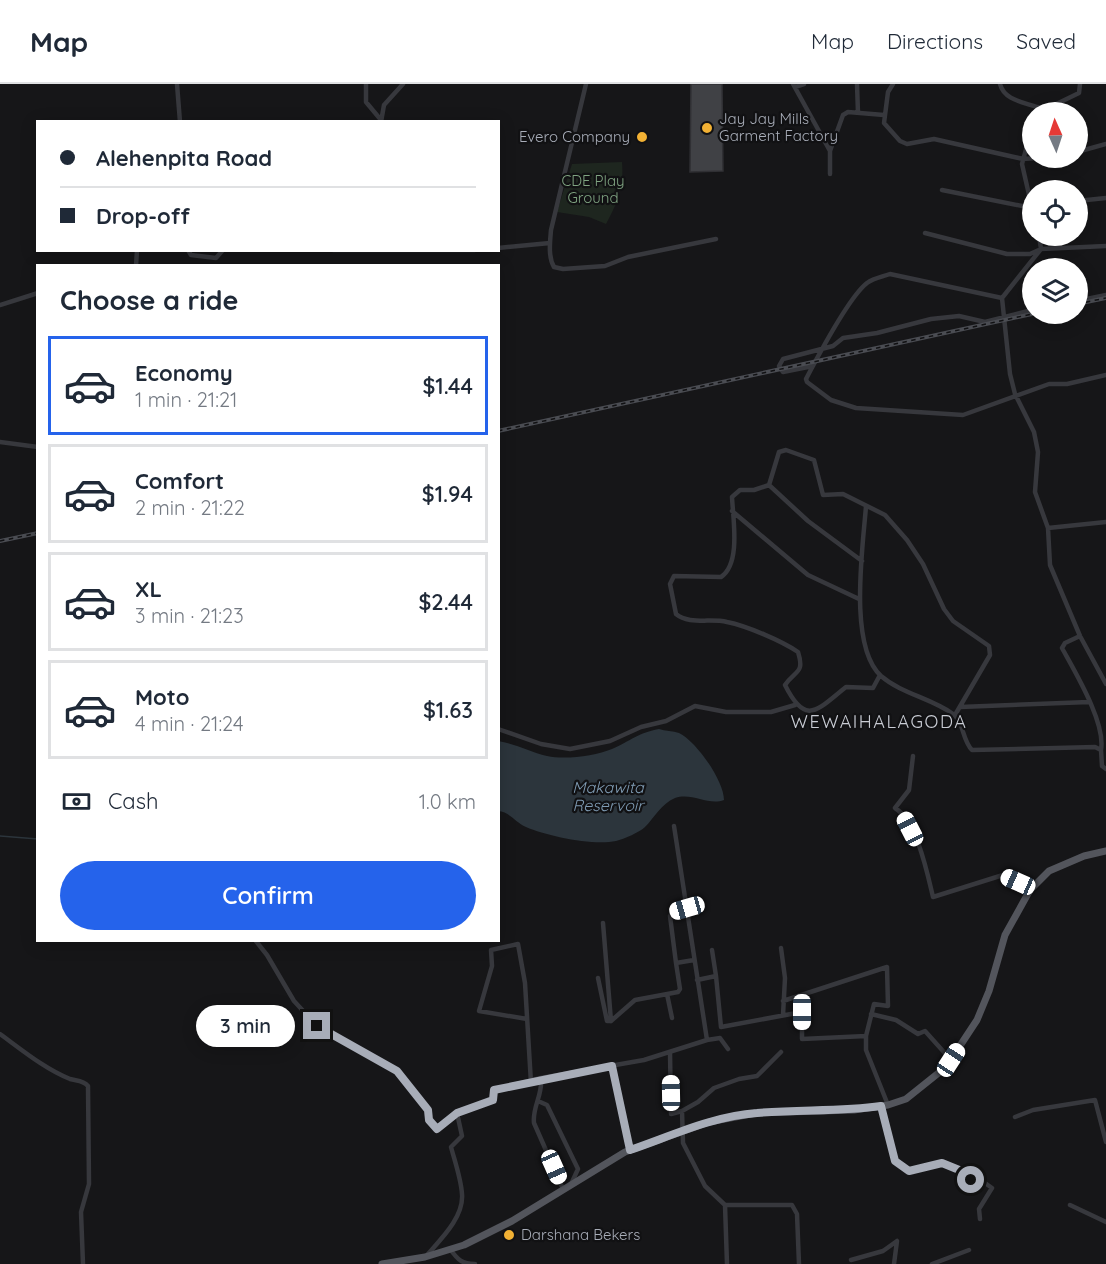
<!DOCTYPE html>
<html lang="en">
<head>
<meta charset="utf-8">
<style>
  :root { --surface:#fff; --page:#f2f2f3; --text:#1f2937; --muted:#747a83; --line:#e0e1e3; --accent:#2563eb }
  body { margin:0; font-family:Quicksand,sans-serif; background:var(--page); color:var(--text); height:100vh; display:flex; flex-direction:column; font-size:22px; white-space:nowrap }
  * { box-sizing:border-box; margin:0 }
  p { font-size:20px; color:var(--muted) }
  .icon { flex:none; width:33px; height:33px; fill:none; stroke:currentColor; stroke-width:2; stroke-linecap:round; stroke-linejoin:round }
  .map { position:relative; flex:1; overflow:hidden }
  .drawer { position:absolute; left:36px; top:180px; width:464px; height:678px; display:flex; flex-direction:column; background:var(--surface); border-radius:0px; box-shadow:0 3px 15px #0003 }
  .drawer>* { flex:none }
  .hud { position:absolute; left:36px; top:36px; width:464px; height:132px; border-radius:0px; box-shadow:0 3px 15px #0003; display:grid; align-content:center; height:132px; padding:0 24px; background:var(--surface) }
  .needle { width:39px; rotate:357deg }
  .tools { position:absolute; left:1022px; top:18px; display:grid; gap:12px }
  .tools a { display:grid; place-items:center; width:66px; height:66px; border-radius:50%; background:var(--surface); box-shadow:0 3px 15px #0003; font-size:30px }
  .end { position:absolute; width:27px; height:27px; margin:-14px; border:8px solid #a8adb8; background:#111; box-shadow:0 0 0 3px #111 }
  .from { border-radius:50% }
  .bubble { position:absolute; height:42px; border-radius:21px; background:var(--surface); box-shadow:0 3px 15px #0003; font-size:20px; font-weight:600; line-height:42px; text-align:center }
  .car { position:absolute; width:18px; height:36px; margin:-18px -9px; border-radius:8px; box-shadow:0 0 4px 2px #0007; background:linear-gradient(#fff 24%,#345 0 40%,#fff 0 76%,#345 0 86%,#fff 0) }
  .hud b { display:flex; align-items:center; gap:21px; height:57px; font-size:22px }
  .hud b+b { border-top:2px solid var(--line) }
  .hud i { width:15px; height:15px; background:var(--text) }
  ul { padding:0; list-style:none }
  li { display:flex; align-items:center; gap:18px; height:99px; margin:0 12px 9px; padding:0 12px; border:3px solid var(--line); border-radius:0px }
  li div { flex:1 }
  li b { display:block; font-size:22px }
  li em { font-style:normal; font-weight:600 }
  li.selected { border-color:var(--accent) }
  li>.icon { width:54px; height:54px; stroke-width:1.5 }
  h2 { padding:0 24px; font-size:27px; line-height:72px }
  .pay { display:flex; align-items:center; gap:15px; height:66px; padding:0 24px; font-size:22px }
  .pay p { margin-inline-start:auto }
  .button { display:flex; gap:12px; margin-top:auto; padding:12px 24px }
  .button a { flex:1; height:69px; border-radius:36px; background:var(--accent); color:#fff; font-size:24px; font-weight:600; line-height:69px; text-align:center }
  header { display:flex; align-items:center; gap:36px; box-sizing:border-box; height:84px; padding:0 30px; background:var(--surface); border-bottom:2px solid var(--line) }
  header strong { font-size:28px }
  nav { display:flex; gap:33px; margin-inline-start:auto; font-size:21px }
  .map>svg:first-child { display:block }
  .green { fill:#1e261f }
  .water { fill:#2c353c }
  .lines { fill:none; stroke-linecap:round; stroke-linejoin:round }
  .stream { stroke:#2c353c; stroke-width:1.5 }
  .building { fill:#404145; stroke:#303034; stroke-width:1.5 }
  .street { stroke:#37383d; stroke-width:4.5 }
  .primary { stroke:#53555c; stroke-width:7 }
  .rail-casing { stroke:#4a4c52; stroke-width:4 }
  .rail { stroke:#111113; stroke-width:1.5; stroke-dasharray:4.5; stroke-linecap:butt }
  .route { stroke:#a8adb8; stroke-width:8 }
  .poi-dot { fill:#f2b134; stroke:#111113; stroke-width:2 }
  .labels { text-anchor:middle; stroke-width:4.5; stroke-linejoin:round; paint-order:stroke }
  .poi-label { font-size:15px; fill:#a8adb8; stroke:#111113; text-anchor:start }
  .park-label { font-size:15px; fill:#7fa381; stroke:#111113 }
  .water-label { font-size:16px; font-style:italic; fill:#7f9bb3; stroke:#111113 }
  .quarter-label { font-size:18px; letter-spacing:1.5px; fill:#c9ccd4; stroke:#111113 }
</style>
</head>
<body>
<header>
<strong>Map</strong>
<nav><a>Map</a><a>Directions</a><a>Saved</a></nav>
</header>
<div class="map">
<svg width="1106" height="1180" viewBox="0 0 1106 1180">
  <rect width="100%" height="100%" fill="#161618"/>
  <path class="green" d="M622,78c2,25 -4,40 -16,62l-17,-7 -32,-5 15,-48z"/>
  <path class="water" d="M659,645c6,2 14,2 20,4 18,9 45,48 45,67 -16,6 -32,-8 -49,-2 -14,6 -20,19 -30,29 -5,5 -21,12 -29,14 -23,5 -69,-5 -90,-14 -11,-5 -16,-15 -28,-16v-70c18,3 32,11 49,15 18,4 48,0 65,-7 19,-8 25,-16 47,-20z"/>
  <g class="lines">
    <path class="stream" d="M0,752l38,3"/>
  </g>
  <path class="building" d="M691,0h31l1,87 -33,1z"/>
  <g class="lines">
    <path class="street" d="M177,0l3,38
      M366,0v18l15,18
      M586,0l-35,146c-1,12 -3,27 3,37l9,2 42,-3 23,-9 88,-18
      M793,0l37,67
      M857,0l1,29
      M893,0l-5,8 -4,31 16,18 7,3 27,-5 89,20 15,-1
      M1000,0c4,16 23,18 37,23
      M795,3l9,-3
      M1036,28l1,-5 11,1 31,-15 1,-9
      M381,38l3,-17 19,-21
      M1032,43l-10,37 10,44
      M1077,68l29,-8
      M830,90v-23l13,-36 5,-3 36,3
      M942,106l90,18
      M1077,117l29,-3
      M925,149l82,21h23l11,-5 65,-3
      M1039,152l2,13 -39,49 8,76 5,20 19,38 4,20 -3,40 13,36 2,37 30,71 26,48
      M498,164l52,-5
      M188,166l3,5 25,3 7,-8
      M333,166h142
      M136,182l1,-16
      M1002,214l-112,-24c-8,3 -16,4 -23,9 -18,14 -49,73 -61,96l1,3 24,18 25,8 107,7 86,-31h18l39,-9
      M1077,217l29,-6
      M0,221l38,-12
      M813,282l-30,6 -4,-6 4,-7 50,-13 10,-8 34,-5 54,-14 28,-3 26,6 47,-12
      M0,358l38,5
      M769,401l39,36 54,40
      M866,422c-3,41 -18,140 15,170 21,18 50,22 72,38 11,8 9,26 19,36l123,-3 6,3 1,16 4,3
      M732,427l76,64 51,24
      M1048,444l58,-6
      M1080,552l-15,7 -3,5c13,24 44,75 39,102
      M880,591l-7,13 -27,-1c-29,23 -40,40 -61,-2 10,-15 20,-11 13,-33 -16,-11 -51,-26 -71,-30 -16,-4 -38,3 -51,-8l-6,-30 4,-8 47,1c20,-13 12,-58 11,-80l8,-7h14l15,-5 10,-33 7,-2 28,10 9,35 20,-1 42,21 22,25 16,24 21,45 9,12 36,25 1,9 -35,60
      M960,623l129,-5
      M498,645l43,15 29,5 40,-8 31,-14 25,-6 29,-15 31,6h45l24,-7
      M913,672l-4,34 -14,18c22,14 32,64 38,89l70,-22 27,15
      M687,824l-15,5 -2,3 6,47 18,-3
      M603,839l8,98
      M255,856l12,15 27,46 23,25 80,45 31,39 1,10 8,9 20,-16
      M781,864l4,30 -2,37
      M716,892l5,51 81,-15v27l64,-3v14l22,55
      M598,894l9,43h4
      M697,896l19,-4 -4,-26
      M667,910l5,24
      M783,917l104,-34 1,39 -14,-2 -8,32
      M871,930l25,6 22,14 7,-3 26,29
      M527,935l-48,-8 13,-45 -1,-16 27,-6 7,39 6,100
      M611,937l24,-21 43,-8 2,-3 -4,-26
      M0,950c22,16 45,35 70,45 7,2 13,1 18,7l1,98 -8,28 2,52
      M707,956l13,-2 8,11
      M670,968l1,62 11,-3 1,32 22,43 20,19h67l5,9 2,50
      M612,982l18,84
      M541,994l103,-18 63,-20 -33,-214
      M538,1017l9,4 31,64 -6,13
      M881,1022l14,55 14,10 33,-8 27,11 2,6 14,3 7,5 -13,21 1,10
      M682,1027l16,-9 16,-14 25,-9 18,-3 24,-24
      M1015,1033l18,-7 62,-10 11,42
      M725,1121l2,59
      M1070,1121l36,17
      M450,1165c8,11 12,15 25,15
      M427,1171c14,-16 37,-38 35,-61 -1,-15 -7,-32 -11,-47l11,-11 -5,-23 36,-13 1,-10 47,-12c2,17 -9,29 -7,45l29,66
      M851,1176l32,-9 14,-10 -3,23
      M932,1180l37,-14"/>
    <path class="primary" d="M382,1180l43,-7 39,-12 48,-24 113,-69 84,-30 47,-9 98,-3 34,-5 18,-6 40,-32 31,-47 12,-29 16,-56 25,-45 19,-19 35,-15 22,-5"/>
    <defs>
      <path id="rail" d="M1077,220l29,-6
        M498,347l534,-117
        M0,457l38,-8"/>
    </defs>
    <use href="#rail" class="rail-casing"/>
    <use href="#rail" class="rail"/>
  </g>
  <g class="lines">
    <path class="route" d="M317,942l80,45 31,39 1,10 8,9 20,-16 36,-13 1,-10 118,-24 18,84c41,-14 83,-34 127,-37 42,-4 83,-1 124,-7l14,55 14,10 33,-8 27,11 2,6"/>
  </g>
  <g class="poi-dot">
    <circle cx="707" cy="44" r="6"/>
    <circle cx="642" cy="53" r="6"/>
    <circle cx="509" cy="1151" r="6"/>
  </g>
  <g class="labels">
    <g class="poi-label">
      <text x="719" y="40">Jay Jay Mills<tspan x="719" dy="17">Garment Factory</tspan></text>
      <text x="630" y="58" text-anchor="end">Evero Company</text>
      <text x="521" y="1156">Darshana Bekers</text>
    </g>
    <g class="park-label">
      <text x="593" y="102">CDE Play<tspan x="593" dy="17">Ground</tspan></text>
    </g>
    <g class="water-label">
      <text x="608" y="709">Makawita<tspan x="608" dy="18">Reservoir</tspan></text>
    </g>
    <g class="quarter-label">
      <text x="879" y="644">WEWAIHALAGODA</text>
    </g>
  </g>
</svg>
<div class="tools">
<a><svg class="needle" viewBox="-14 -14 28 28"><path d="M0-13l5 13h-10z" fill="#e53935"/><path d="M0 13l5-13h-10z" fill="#747a83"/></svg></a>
<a><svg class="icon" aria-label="locate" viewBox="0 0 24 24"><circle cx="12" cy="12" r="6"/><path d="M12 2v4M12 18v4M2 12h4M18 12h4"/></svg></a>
<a><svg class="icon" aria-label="layers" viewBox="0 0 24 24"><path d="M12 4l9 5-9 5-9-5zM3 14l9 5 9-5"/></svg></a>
</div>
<i class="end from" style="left:971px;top:1096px"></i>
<i class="end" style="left:317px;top:942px"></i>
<div class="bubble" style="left:196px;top:921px;width:99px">3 min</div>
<i class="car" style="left:910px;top:745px;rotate:333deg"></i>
<i class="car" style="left:1018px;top:798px;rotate:294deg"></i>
<i class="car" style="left:687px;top:824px;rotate:254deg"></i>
<i class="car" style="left:802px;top:928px;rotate:180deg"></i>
<i class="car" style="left:951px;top:976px;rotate:33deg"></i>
<i class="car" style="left:671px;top:1009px;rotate:359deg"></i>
<i class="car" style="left:554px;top:1083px;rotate:156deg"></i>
<div class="hud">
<b><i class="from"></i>Alehenpita Road</b>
<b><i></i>Drop-off</b>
</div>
<section class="drawer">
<h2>Choose a ride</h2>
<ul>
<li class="selected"><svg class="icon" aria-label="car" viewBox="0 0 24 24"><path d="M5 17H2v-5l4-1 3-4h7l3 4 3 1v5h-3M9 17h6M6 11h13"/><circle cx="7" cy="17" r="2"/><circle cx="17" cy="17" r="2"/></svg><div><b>Economy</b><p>1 min · 21:21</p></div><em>$1.44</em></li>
<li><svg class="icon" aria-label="car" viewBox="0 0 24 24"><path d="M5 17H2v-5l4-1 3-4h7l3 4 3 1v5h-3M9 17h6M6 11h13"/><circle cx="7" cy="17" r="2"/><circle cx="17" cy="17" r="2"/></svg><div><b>Comfort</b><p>2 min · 21:22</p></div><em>$1.94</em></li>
<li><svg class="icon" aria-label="car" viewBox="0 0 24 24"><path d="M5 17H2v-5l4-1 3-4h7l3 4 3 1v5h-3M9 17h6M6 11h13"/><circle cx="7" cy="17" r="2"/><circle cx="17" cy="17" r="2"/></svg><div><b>XL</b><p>3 min · 21:23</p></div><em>$2.44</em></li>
<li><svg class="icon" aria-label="car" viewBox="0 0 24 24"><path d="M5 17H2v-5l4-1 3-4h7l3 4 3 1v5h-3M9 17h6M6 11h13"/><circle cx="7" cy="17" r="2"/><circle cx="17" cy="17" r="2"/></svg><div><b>Moto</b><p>4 min · 21:24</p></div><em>$1.63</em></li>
</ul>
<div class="pay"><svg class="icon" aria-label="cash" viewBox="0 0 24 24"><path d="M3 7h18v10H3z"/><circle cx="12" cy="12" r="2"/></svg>Cash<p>1.0 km</p></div>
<div class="button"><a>Confirm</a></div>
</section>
</div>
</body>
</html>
